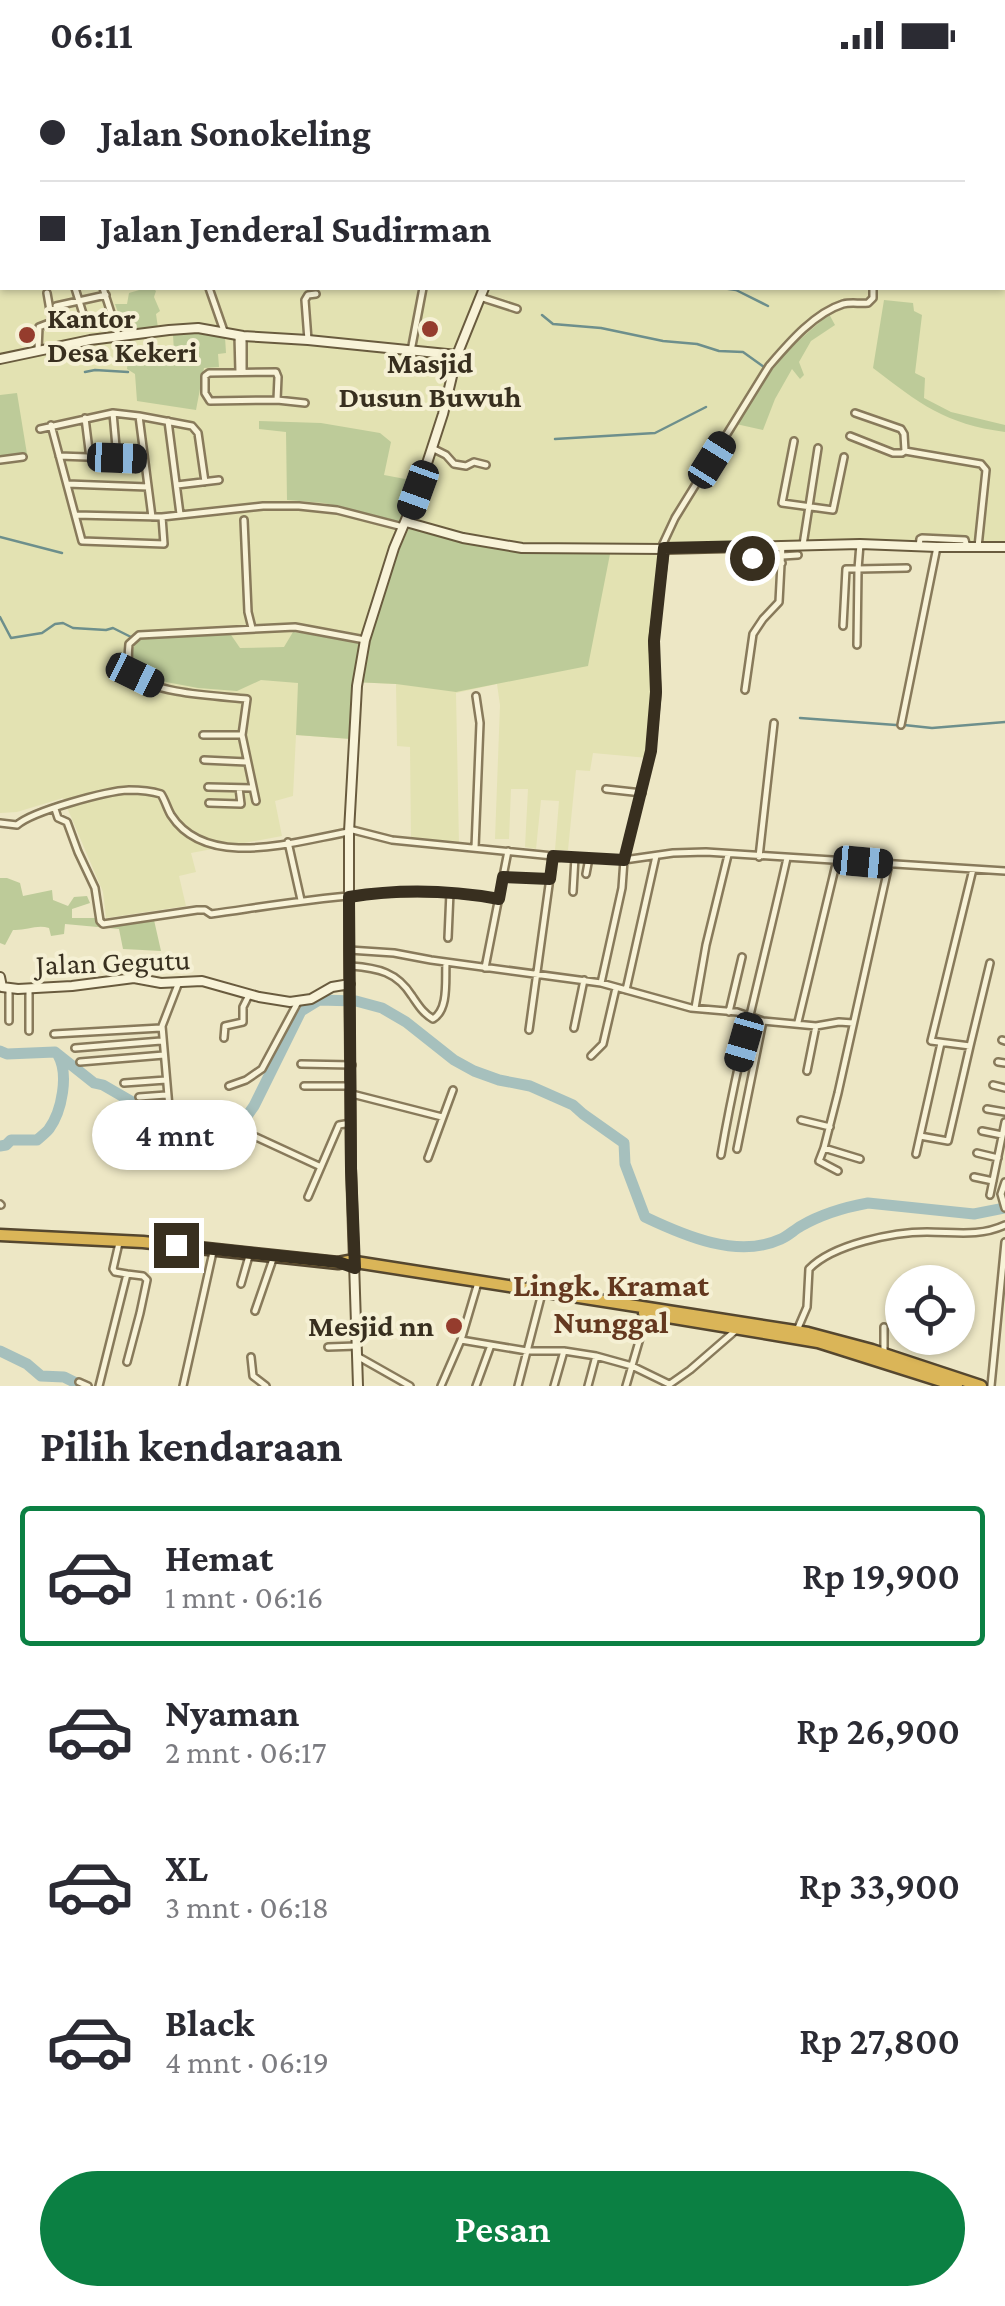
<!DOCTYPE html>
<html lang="id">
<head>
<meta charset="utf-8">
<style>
  :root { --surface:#fff; --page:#f2f2f3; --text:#2b2b33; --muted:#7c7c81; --line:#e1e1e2; --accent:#0b8043 }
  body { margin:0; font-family:"Crimson Pro",serif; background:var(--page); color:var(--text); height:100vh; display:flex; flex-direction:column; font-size:38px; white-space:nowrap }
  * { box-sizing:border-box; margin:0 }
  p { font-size:32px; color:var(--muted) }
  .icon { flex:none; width:55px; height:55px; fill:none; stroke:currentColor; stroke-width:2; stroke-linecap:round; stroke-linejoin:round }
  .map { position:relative; height:1316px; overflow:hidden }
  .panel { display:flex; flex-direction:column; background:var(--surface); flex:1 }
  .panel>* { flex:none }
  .banner { position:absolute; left:0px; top:0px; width:1005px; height:220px; box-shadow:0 2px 8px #0004; display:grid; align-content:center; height:220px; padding:0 40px; background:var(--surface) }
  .tools { position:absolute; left:885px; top:1195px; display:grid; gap:20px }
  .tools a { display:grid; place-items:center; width:90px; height:90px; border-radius:50%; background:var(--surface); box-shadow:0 2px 8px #0004; font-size:50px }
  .end { position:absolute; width:45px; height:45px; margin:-22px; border:12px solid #382f1f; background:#fff; box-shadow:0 0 0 5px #fff }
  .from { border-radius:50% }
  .bubble { position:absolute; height:70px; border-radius:35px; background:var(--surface); box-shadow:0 2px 8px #0004; font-size:32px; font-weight:600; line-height:70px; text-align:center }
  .car { position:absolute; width:30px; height:60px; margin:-30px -15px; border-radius:12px; box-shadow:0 0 8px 2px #0007; background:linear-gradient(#222 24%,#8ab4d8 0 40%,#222 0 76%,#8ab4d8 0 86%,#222 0) }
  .banner b { display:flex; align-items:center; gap:35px; height:95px; font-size:38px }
  .banner b+b { border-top:2px solid var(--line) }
  .banner i { width:25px; height:25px; background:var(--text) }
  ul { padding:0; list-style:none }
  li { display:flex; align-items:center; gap:30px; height:140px; margin:0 20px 15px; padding:0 20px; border:5px solid transparent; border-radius:10px }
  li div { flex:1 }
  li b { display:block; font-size:38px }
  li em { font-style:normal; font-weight:600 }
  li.active { border-color:var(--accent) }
  li>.icon { width:90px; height:90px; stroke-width:1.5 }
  h2 { padding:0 40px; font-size:45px; line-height:120px }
  .action { display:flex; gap:20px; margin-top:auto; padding:20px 40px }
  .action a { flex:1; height:115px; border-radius:60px; background:var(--accent); color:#fff; font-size:40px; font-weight:600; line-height:115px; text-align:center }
  .status { display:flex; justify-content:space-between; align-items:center; height:70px; padding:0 50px; background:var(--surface); direction:ltr }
  .status svg { height:28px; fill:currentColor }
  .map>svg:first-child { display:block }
  .farmland { fill:#e3e2b2 }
  .green { fill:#bdcb99 }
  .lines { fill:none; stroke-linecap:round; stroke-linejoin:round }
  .stream { stroke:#6d8f8c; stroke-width:2.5 }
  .river { stroke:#a6c0bd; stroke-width:11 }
  .street-casing { stroke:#887a5b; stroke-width:10 }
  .secondary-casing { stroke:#695b3e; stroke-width:12 }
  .highway-casing { stroke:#55472f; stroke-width:15 }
  .street { stroke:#f8f3d8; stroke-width:5 }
  .secondary { stroke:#f8f3d8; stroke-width:8 }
  .highway { stroke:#dab558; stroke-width:10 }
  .route { stroke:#382f1f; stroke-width:12 }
  .poi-dot { fill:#953c2d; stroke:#f5f0d4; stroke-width:4 }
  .labels { text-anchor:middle; stroke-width:8; stroke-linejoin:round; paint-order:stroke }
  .poi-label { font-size:30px; font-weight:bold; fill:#382f1f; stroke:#f5f0d4; text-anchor:start }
  .street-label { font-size:30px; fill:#382f1f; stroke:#f5f0d4 }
  .neighbourhood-label { font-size:32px; font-weight:bold; fill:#64381f; stroke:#f5f0d4 }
</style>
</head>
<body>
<div class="status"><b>06:11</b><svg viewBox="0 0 49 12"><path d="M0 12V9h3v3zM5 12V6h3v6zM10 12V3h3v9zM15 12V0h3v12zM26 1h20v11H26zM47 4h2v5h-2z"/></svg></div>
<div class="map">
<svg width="1005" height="1316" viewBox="0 0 1005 1316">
  <rect width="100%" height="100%" fill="#ede7c5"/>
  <path class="farmland" d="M0,0h456l5,2h-459v216h1000v-216h-193l4,-2h192v471l-346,2 1,12 -7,53 -2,50 2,38 -5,62 -55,-5 -3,18 -14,-1 -8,80h-13l4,-49 -18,-1 -5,49 -11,-2 3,-58h-17l-2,50h-14l5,-134 -3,-21 -41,9 3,151 -48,-4 -1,-93 -13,-1 -1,-62 -43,-2 -2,57 -55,-4 -3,61 -18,5 7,35 -91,17 5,19 -17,4 7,30 -80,12 -3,-26 -40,-94 -46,14 -17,1z"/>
  <path class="green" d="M146,218h7l3,3 -2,6 6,14 -4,3 2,14 -20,4 -5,-14h-13l-5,-14h12l2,-11z
    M884,230l29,3 1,8 8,4 -7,58 10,5 -1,20 27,14 54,13v7c-60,-8 -85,-28 -132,-64z
    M829,244l6,11 -24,16 -12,21 5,13 -4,4 -8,-10 -17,30 -12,31 -27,-6 45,-68z
    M200,263l25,4 1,16 -8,1 1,13 -15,1 -8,42 -59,-9 -2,-27 -8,-5 1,-9 16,-1 2,-7 28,-1 -1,-16z
    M17,323l10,61 -27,2v-61z
    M259,351l62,2 59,10 11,9 -7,33 32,6 -15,41 -77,-19 -37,-3 -1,-68 -27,-3z
    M409,458l113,25 88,1 -22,112 -132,26 -60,-8 -43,-2 -2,57 -55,-4 2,-52 -37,-3 -24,11 -39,-3 -32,-6 -28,-11 -6,-18 5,-15 92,-6 11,16 44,-1 9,-15 75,9 21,-68z
    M0,808h7l13,5 3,13 29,-6 1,10 15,6 6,-9 13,-1 3,7 -18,6v9h23l7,8 52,-6 7,31 -38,-2 -4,-20 -54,-5 -1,10 -13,2 -2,-8c-12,-4 -24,3 -36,2l-8,15 -5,-2z"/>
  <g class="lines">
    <path class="stream" d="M50,0l5,2
      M722,218l14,2 32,16
      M542,245l11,9 48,4 62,13 34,3 22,7 24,1 21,15
      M85,302l10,-2 33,2
      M555,369l100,-6 51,-26
      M0,467l62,16
      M0,547l11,21 31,-5 13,-9 8,-1 10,5 33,2 7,-2 18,9
      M800,648l96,7
      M904,655l28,3 73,-6"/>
    <path class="river" d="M0,981l7,3 48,-2 39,31 9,2 38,22 23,26 29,16 25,-2 15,-11 21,-30 47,-95 18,-11 37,1 26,7 24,14 48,38 20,11 25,9 31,6 43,19 10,9 41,29 1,21 20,53c40,19 93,42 136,22 7,-3 13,-9 20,-13 19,-11 45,-19 67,-23l106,11 31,-6
      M0,1076l6,-1 5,-5h26c1,-1 11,-9 12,-11 13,-18 20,-55 9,-74
      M0,1281l27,13 14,12 23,1 18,9"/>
    <defs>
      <path id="street" d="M325,0l6,2
        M549,0l1,2
        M4,2v-2
        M657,2v-2
        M778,2l3,-2
        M0,29l2,-18
        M1002,140l3,-1
        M75,218l9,29
        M103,218l15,47
        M209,218l15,43
        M480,227l37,12
        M56,236l50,-11
        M238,265l1,37
        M308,270l-3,-40 3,-5 8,-1
        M38,280l1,-23 13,-5 -5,-29
        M411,281l12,-63
        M243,302v-36
        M277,330l1,-23 -2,-5 -67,1 -4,3v17l5,8 67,-1 28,3
        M113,343l4,45
        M855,343l46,16 3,5 1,17
        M139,346l13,101
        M85,348l5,40
        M168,351l12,93
        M51,355l31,116 82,3 -2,-27
        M40,359l73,-16 26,3 53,10 6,7 7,49
        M850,366l43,17h9l3,-2 76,13 5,6 -8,77
        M794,371l-12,62 51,7 11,-53
        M432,378l14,7 8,9 12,2 8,-4 12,3
        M59,386l85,3
        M0,390l23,-3
        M67,414l81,3
        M177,415l42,-5
        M75,445l87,2 101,-11h36l38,4 66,17
        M244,450l4,92 4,16
        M803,475l15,-97
        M752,476v12l2,5h28
        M919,476l1,-7 2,-1 43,2 2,7
        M661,478l14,-30 94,-152c19,-22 45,-53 74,-62 8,-2 17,0 25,-1l5,-5v-10
        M782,486l16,-1
        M843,556l3,-57h12l2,-25
        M857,575l1,-76 49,-1
        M745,620l8,-56 10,-15 16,-17 3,-57
        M901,655l36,-178
        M203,665h39
        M204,690l43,2
        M208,717l45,1
        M606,719l36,4
        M256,731l-14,-66 5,-36c-26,-3 -94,-5 -112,-24 -8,-8 -7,-21 -6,-31l10,-9 156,-8 70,13
        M209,733l32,1 -2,-16
        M55,739l3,9 9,4 11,30 17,36 5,33 3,3 94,-14h8l6,4c94,-13 194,-32 288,-15
        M0,753l17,2c16,-14 89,-34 112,-35 11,0 22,1 32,4 4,6 6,14 10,21 36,56 125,26 178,17
        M349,759l43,11 161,16 71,4 49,-7 33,-1 299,19
        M288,772l13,58
        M475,778l5,-125 -4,-27
        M759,787l15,-134
        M973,799l-42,172 39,5 20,-83
        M586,804l3,-16
        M503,807l47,2
        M573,822l2,-35
        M448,868l2,-46
        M349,880l45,3 37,7 170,23 90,25 46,4 26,9 53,5 23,-4 14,1
        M351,896c27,2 46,6 61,30 7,10 11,17 21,23 16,-10 12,-38 13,-56
        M485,898l23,-117
        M179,912l-17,44 8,93 3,6 16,13 33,-3
        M601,913l21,-95 2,-28 27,-109 6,-59 -4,-51 12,-92
        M626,920l30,-134
        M695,938l11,-63 22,-90
        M729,942l13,-55
        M9,951v-33
        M798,952l39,-162
        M574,958l10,-48
        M529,960l24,-174
        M29,961v-43
        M54,964l107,-6
        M224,968l1,-12 18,-4v-15l6,-12
        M1002,970l3,1
        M941,973l-21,93 28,5 22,-95
        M75,978l86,-7
        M591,986l12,-12 13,-56
        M80,992l84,-7
        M998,992l7,1
        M301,994l51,1
        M807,1001l9,-45
        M124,1013l42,-3
        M993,1015l12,3
        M229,1016l17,-6 16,-11 36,-67
        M304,1016h47
        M352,1024l90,23
        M139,1027l27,-2
        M987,1039l18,3
        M169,1045l56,-8
        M801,1050l29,7
        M179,1060l46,-8
        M982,1061l20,4
        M256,1067l65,30
        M824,1078l36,11
        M737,1079l26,-128
        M977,1083l21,5
        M916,1084l4,-18
        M721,1085c17,-100 44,-198 66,-297
        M428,1088l25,-68
        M838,1101l-19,-10 5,-13 14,-55 51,-229
        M974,1107l19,4
        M1005,1112l-4,12 4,14
        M990,1125l15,-73
        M308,1127l31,-72 12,-2
        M0,1134l1,1
        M241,1214l8,-28
        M255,1241l18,-52
        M798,1258l9,-21 2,-38c24,-25 85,-37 118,-37 28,0 52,5 78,-7
        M461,1270l66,11h37l32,5 36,10 37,18
        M328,1277l29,-1
        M884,1284v-27
        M357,1286l53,30
        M251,1287l2,19 13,10
        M127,1292l13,-49 7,-33 -4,-4 -16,-2
        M79,1312l9,4
        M670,1314l20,-14 45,-39
        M99,1316l28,-112 -12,-2 -2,-3 6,-26
        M183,1316l30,-134
        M441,1316l20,-46 16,-54
        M476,1316l15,-41
        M518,1316l23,-89
        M554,1316l10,-35
        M588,1316l8,-30
        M626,1316l21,-72
        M991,1316l14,-144"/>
      <path id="secondary" d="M485,2l1,-2
        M0,289l90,-19 79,-10 29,-2 45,8 65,4 149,15
        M406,452l57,16 59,10 143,1 195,-5 77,3h68
        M0,907l2,10 16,2 54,-3 62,-8 27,5 41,-2 57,16 31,5 21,-3 21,-12 18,-3
        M358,1316l-7,-217 -2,-219v-118l8,-146 8,-46 29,-92 24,-57 25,-77 14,-59 27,-67"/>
      <path id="highway" d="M0,1165l143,7 195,21 11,-2 459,72 64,17 109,36
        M644,1243l174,29 139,44"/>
    </defs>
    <use href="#street" class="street-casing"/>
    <use href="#secondary" class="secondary-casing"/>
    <use href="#highway" class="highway-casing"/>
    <use href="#street" class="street"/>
    <use href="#secondary" class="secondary"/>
    <use href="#highway" class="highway"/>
  </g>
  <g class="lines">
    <path class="route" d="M176,1175l162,17 17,6 -4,-100 -2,-271c50,-8 100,-7 150,2l4,-22 47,2 3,-23 71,4 27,-109 5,-59 -2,-51 10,-93 88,-2v12"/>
  </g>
  <g class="poi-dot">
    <circle cx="430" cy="259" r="10"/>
    <circle cx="27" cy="265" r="10"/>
    <circle cx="454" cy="1256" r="10"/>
  </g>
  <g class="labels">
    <g class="poi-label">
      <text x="47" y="258">Kantor<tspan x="47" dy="34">Desa Kekeri</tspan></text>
      <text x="430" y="303" text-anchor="middle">Masjid<tspan x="430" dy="34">Dusun Buwuh</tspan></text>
      <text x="434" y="1266" text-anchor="end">Mesjid nn</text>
    </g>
    <g class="street-label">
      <text transform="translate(113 892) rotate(-2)" y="10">Jalan Gegutu</text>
    </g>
    <g class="neighbourhood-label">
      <text x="611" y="1226">Lingk. Kramat<tspan x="611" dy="37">Nunggal</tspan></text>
    </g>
  </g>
</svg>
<div class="tools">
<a><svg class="icon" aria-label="locate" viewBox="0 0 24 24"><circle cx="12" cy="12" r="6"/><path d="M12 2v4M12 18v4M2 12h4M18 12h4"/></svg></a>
</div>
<i class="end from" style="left:752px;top:488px"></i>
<i class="end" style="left:176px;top:1175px"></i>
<div class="bubble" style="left:92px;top:1030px;width:165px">4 mnt</div>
<i class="car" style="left:117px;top:388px;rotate:92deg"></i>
<i class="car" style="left:712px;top:390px;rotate:32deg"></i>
<i class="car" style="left:418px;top:420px;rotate:200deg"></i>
<i class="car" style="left:135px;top:605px;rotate:116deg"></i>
<i class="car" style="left:863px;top:792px;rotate:95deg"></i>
<i class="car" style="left:744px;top:972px;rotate:196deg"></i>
<div class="banner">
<b><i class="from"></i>Jalan Sonokeling</b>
<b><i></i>Jalan Jenderal Sudirman</b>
</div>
</div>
<section class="panel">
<h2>Pilih kendaraan</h2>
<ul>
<li class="active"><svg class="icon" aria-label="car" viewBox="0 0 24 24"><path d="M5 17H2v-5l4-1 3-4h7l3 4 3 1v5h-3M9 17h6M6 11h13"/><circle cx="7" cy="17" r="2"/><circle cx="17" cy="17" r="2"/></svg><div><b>Hemat</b><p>1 mnt · 06:16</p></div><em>Rp 19,900</em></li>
<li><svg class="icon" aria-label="car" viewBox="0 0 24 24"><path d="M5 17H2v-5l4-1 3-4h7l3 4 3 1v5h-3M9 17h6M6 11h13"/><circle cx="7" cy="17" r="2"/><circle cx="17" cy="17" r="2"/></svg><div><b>Nyaman</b><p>2 mnt · 06:17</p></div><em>Rp 26,900</em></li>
<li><svg class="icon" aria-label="car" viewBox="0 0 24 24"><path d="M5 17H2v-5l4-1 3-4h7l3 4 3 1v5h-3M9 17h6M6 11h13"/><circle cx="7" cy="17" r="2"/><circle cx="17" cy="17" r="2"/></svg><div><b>XL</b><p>3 mnt · 06:18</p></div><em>Rp 33,900</em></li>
<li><svg class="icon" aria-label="car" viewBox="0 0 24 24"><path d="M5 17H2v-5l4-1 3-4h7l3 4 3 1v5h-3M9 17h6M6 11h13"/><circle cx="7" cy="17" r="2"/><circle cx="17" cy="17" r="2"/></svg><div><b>Black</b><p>4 mnt · 06:19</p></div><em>Rp 27,800</em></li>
</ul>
<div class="action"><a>Pesan</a></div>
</section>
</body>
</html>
